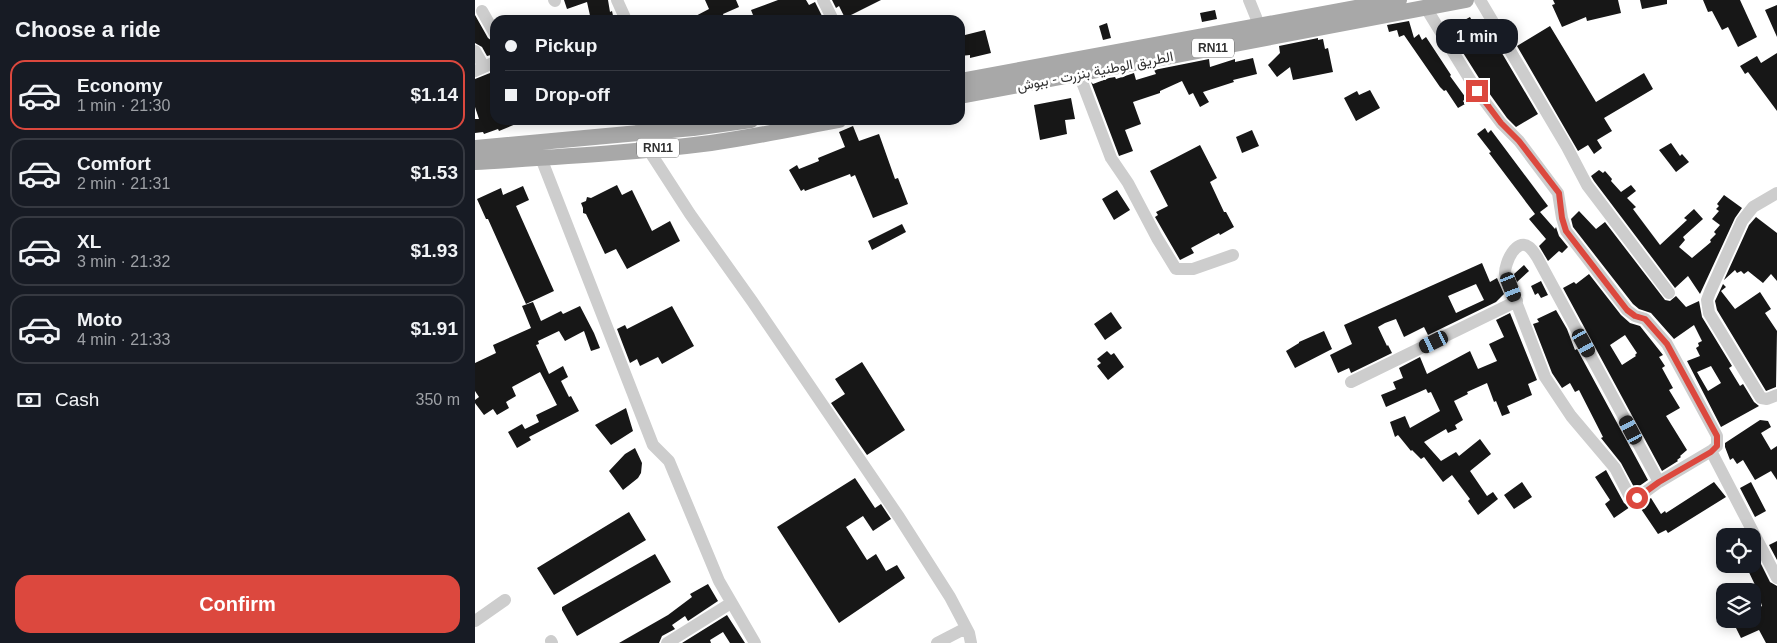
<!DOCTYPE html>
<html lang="en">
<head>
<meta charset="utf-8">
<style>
  :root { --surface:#171b24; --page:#242831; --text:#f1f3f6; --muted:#9ea1a6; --line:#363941; --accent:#dc483e }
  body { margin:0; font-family:Helvetica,Vazirmatn,sans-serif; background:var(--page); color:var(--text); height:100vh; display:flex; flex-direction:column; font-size:19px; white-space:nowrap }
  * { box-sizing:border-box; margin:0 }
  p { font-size:16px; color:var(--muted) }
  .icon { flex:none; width:28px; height:28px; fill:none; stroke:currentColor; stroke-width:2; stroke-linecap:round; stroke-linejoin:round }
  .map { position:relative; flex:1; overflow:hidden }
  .details { display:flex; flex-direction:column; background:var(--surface); width:475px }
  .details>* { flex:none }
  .hud { position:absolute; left:15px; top:15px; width:475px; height:110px; border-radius:15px; box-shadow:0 2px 12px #0003; display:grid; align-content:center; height:110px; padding:0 15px; background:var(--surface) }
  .controls { position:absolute; left:1241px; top:528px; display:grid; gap:10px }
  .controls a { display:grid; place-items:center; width:45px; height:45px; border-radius:10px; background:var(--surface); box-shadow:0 2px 12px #0003; font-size:25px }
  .end { position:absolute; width:22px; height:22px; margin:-11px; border:6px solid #dc483e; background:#fff; box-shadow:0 0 0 2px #fff }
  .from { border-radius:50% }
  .bubble { position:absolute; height:35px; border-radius:15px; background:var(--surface); box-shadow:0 2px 12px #0003; font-size:16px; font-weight:800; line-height:35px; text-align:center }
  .car { position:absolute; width:15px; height:30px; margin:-15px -8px; border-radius:6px; box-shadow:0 0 4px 1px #0007; background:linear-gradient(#222 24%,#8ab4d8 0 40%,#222 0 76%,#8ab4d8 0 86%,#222 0) }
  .hud b { display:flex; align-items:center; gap:18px; height:48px; font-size:19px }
  .hud b+b { border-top:1px solid var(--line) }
  .hud i { width:12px; height:12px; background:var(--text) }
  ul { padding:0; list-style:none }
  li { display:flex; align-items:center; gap:15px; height:70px; margin:0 10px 8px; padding:0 5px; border:2px solid var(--line); border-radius:15px }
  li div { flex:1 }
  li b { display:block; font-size:19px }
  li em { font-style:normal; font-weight:800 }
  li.on { border-color:var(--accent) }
  li>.icon { width:45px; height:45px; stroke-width:1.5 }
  h2 { padding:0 15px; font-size:22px; line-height:60px }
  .pay { display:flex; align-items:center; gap:12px; height:55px; padding:0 15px; font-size:19px }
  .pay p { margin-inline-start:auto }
  .action { display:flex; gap:10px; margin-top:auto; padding:10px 15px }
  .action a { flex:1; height:58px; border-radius:15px; background:var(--accent); color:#fff; font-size:20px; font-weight:800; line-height:58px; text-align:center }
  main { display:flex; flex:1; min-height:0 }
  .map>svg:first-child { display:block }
  .building { fill:#171717; fill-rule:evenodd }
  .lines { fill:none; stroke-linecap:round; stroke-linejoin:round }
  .minor { stroke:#cdcdcd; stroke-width:12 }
  .major { stroke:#a8a8a8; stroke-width:16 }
  .route { stroke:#dc483e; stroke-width:6 }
  .labels { text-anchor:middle; stroke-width:5; stroke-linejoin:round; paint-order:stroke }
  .shield { fill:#fff; stroke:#6e6e6e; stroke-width:1 }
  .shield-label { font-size:12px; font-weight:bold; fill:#303030 }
  .street-label { font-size:14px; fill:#303030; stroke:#fff }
</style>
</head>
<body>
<main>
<section class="details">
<h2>Choose a ride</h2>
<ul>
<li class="on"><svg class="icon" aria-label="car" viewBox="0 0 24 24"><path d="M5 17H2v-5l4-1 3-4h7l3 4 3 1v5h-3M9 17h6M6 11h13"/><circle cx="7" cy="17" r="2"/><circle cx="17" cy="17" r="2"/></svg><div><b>Economy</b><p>1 min · 21:30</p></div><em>$1.14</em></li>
<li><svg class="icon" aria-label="car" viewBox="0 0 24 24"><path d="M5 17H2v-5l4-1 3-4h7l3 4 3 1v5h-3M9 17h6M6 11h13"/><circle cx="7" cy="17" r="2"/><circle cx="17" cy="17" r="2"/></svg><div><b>Comfort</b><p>2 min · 21:31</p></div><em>$1.53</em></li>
<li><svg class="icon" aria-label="car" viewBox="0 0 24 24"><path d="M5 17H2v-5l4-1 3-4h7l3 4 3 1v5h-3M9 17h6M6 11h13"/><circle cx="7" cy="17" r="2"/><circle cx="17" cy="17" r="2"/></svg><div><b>XL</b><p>3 min · 21:32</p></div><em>$1.93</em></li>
<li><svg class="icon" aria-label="car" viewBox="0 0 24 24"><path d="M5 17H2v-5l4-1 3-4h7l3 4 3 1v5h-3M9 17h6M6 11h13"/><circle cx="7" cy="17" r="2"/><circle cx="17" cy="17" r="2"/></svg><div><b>Moto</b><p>4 min · 21:33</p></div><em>$1.91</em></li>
</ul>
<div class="pay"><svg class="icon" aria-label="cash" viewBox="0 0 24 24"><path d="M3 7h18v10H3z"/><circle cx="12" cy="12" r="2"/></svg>Cash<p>350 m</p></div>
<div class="action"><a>Confirm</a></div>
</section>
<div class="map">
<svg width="1302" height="643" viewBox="0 0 1302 643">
  <rect width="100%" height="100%" fill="#fff"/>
  <path class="building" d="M89,0h44l2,12 2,-1 2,9h-23l-4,-18 -20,7z
    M230,0h31l3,7 -16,7 2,6h-37l21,-11z
    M303,0h28l3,5 6,-3 9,18h-69l-4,-10z
    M357,0h49l-36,18 -6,-12 -3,2z
    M1078,0h65l3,13 -34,8 -1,-4 -24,10 -10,-22 3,-1z
    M1165,0h27v4l-25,5z
    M1228,0h37l17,37 -19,10 -10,-20 -6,3 -10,-19 -4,1z
    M1302,5v32l-12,-27z
    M740,10l2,9 -15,3 -2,-9z
    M0,15l13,23 7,5v11l-8,2 -5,-9 -7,-4z
    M995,17l14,27 9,-6 45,76 -22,13 -9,-9 -23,-32 -36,-57z
    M934,21l5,17 5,-4 3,6 4,-3 25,38 -1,1 16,22 -3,3 2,3 -7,4 -12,-18 -2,1 -4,-4 -36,-52 -5,2 -2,-7 -8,2 -2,-7z
    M632,23l4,15 -8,2 -4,-14z
    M1075,26l46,76 48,-29 9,16 -49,29 8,13 -15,9 5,8 -8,6 -6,-9 -10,6 -61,-105z
    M510,30l6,23 -21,5v-3l-10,1v-18l5,-1v-2z
    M843,38v2l5,-1 2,10 3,-1 5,24 -40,8 -3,-13 -13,10 -9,-12 12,-12 -1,-7z
    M1302,53v58l-26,-35 -3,-4 -3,2 -5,-8 17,-10 4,7z
    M778,58l4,16 -24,6 1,2 -31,10 6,10 -9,5 -7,-14 -4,2 -7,-14 -22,10v2l-27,9 8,22 -16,6 8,21 -14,5 -28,-74 2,2 16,-6 6,-1 1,2 18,-6 2,7 20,-6 -2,-4 55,-11 1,8 25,-8v3z
    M20,71v49l28,1 -24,10 -1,-2 -14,5 -1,-2 -8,1v-14h4l-4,-12v-28z
    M895,90l10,18 -24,13 -12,-23 13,-7 2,4z
    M596,98l4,21 -10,1 2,14 -27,6 -6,-35z
    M378,126l6,15 20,-7 16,45 3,-1 10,26 -35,14 -18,-43 -4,2 -1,-3 -45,17 -1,-2 -3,2 -12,-21 8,-5 2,4 20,-8 -1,-3 27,-11 -6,-15z
    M1010,128l3,5 3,-3 57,76 -8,6 15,17 1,-2 3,9 9,11 -6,6 -3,-2 -11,10 -9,-15 7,-7 -17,-20 6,-5 -46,-61 2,-1 -14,-18z
    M777,130l7,16 -17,7 -6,-16z
    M1196,143l9,13 2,-2 7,8 -13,10 -17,-22z
    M725,145l17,33 -7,4 14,30h2l8,15 -14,8 -1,-2 -28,15 3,5 -14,7 -25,-43 3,-2 -2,-3 12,-6 -18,-35z
    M1124,170l4,3 2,-2 7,8 -1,2 10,11 10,-7 5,6 -9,7 9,9 -3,2 27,36 27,-25 -3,-2 10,-9 9,10 -20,18 2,3 -6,7 13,11 19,-16 -1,-2 6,-6 -2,-2 6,-7 -8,-6 7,-8 -3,-2 3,-3 -2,-2 7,-9 18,13 -7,10 -35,76 -12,-18 -13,12 -81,-107 -3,-5z
    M142,185l5,10 10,-5 20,41 18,-10 10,20 -53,28 -11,-20 -11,5 -19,-40 -3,-1v-5l-2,-5 5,-2 1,-4 4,1z
    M48,186l6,14 -13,6 38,85 -28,13 -38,-85h-2l-9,-20 24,-11 2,7z
    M642,190l13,20 -16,10 -12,-21z
    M1104,211l17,18 9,-7 60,78 5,1 6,-5 10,11 13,-6 3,16 30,49 -3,2 11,18 3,-2 11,18 5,4 -38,21 -34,-66 13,-5 -4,-8 3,-2 -1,-3 4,-2 -8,-16 -20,14 -23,-26 -12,-4 -6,-5 -60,-77 -2,-8zM1236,366l10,17 -13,8 -11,-19z
    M1281,217l21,16v48l-6,-7 -8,9 -15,-12 -4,3 -3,-3 -4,2 -2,-3 -11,10 25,-55z
    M427,224l4,8 -34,18 -4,-9z
    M1007,263l8,19 7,-4 7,16 -8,8 -68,33 -4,-8 -20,10 -8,-18 -11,4 -7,4 9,19 1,-1 4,8 -41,20 -2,-5 -11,5 -8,-18 22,-11 -8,-19zM1001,284l8,16 -28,13 -8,-17z
    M1049,265l5,6 -12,11 -3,-8z
    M1114,274l32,41 9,8 10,3 23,29 -4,2 6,9 -3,2 11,20 -4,2 11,18 -14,8 21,34 -7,6 1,1 -4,3 1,1 -16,10 -99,-183 11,-6 2,2zM1150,335l12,18 -2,2 1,1 -14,9 -12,-20z
    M1066,281l7,14 -7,3 -3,-5 -3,2 -4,-9z
    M1248,284l3,3 -5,4 14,18 25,-17 11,17 -6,4 12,18 -1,56 -10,4 -49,-81 -2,-9z
    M58,302l8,19 20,-10 2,3 17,-8 14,27 6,15 -9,3 -7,-20 -19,10 -6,-10 -21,10 1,3 -3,1 13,29 14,-8 5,11 -7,4 8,16 2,-1 8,15 -50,26 2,3 -14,8 -9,-16 14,-8 3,5 14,-7 -3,-7 21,-10 -17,-33 -28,15 4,9 -10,6 3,6 -12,7 -4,-6 -9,6 -9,-12v-3l4,-3 -4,-6v-28l21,-10 -3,-8 38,-17 -9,-22z
    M197,306l22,40 -32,18 -4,-7 -18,9 -3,-7 -7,4 -13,-34 8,-4 2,4z
    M1081,310l11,19 8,21 2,-1 71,131 -13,9 -14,-26 -20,-25 2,-1 -24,-47 -4,2 -5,-9 -8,5 -10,-15 -19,-49 6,-2 -2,-3z
    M636,312l11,16 -17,12 -11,-16z
    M1035,313l27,67 -9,4 4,11 -25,11 3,7 -8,3 -6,-15 -2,1 -7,-19 -20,9 1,2 -14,7 9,19 -8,5 2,4 -9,4 -2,-4 -22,13 17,19 15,-9 3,4 21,-17 11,15 -21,17 17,25 6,-4 5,7 -20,16 -10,-14 2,-2 -18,-24 -9,7 -19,-25 -3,2 -9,-9 -1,1 -13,-16 -3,2 -5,-15 15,-6 5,12 30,-17 -9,-19 -3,1 -2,-4 -40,18 -5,-12 15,-6 -3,-7 10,-4 -4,-10 21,-11 7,17 43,-23 8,18 19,-8 -8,-17 15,-7 -8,-17z
    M849,331l8,18 -37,19 -9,-17 13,-8v-1z
    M632,351l4,4 3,-2 10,14 -16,13 -11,-14 4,-3 -4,-4z
    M387,362l43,68 -38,25 -36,-52 14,-9 -10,-15z
    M151,408l7,23 -22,14 -16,-20z
    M1285,420l8,1 3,6 -10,6 10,17 6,-4v34l-6,-9 -16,9 -12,-20 -6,4 -4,-6 -3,2 -5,-13v-4z
    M160,448l7,15 -1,10 -3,5 -15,12 -14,-19 16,-17z
    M1131,470l18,33 6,4 -16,11 -9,-14 5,-4 -15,-23z
    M380,478l20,30 6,-4 10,15 -18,12 -10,-15 -17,11 21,33 9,-6 10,17 11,-6 8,13 -66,45 -62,-96z
    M1047,482l10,15 -18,12 -10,-14z
    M1239,482l12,15 -58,36 -2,-3 -8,4 -19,-28 12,-8 10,16 4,-3 1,2z
    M1276,482l15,29 -11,6 -15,-29z
    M154,512l17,28 -92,55 -17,-27z
    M1302,541v19l-8,-15z
    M1278,548l17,34 7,4v57h-11l-7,-13 -18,8 -7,-14 10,-5h9v-8l9,-5 -6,-19 -11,-23h8z
    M180,554l16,28 -94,54 -15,-26v-3z
    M233,584l10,17 -30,20 -3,-5 -13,9 3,4 -13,7 -3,7h-40l49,-28 24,-18 -2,-3z
    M252,615l18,28h-15l-7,-11 -13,8 1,3h-29z"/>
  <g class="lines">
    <path class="minor" d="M79,0l1,1
      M142,0l9,20
      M348,0l10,20
      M774,0l11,27
      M1005,0l87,147 20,38 82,108
      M951,8l51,83 24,32 18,18 39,52 4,25 4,13 61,79 8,6 10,3 22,25 50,92v10l-6,5 -52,31 -22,16 -6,1 -16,-31 -44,-52 -26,-39 -40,-104c0,-10 11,-36 24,-26 3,2 6,7 8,10l122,225
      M7,11l13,23
      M0,51l9,16
      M0,71l20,-9
      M604,74l32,84 17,25 29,55 19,31h17l40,-14
      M165,120l3,13
      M173,149l42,65 62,87 147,216 51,80 19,36 2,10
      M66,158l112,287 16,16 50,120 36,62
      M1302,193l-24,14 -11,14 -32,71 -3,8 2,13 52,85 6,1 10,-4
      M876,382l166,-81
      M1236,451l66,127
      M0,621l30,-21
      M76,641l1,2
      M192,643l64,-40
      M462,643l29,-15"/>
    <path class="major" d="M485,81l439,-81
      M485,96l506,-96
      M0,148l218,-20 58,-8
      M0,162c79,-5 158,-9 236,-19 43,-6 85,-15 128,-23"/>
  </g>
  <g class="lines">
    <path class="route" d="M1002,91l24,32 18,18 40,52 3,25 4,13 61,79 8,6 10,3 22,25 50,92v10l-6,6 -52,30 -22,16"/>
  </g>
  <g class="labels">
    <g class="shield">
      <rect x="717" y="38.5" width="42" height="19" rx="4"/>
      <rect x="162" y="138.5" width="42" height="19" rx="4"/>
    </g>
    <g class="shield-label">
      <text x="738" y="52">RN11</text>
      <text x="183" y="152">RN11</text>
    </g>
    <g class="street-label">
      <text transform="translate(620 71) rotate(-11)" y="5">الطريق الوطنية بنزرت - ببوش</text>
    </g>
  </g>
</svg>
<div class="controls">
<a><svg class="icon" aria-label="locate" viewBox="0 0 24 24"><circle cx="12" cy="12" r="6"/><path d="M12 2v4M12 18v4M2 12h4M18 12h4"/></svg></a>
<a><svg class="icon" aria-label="layers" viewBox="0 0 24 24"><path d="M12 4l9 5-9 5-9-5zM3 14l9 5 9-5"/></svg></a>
</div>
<i class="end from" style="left:1162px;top:498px"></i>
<i class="end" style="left:1002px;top:91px"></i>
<div class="bubble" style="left:961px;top:19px;width:82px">1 min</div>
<i class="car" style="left:1036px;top:287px;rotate:159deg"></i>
<i class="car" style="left:959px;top:342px;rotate:244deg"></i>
<i class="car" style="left:1109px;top:343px;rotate:151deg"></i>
<i class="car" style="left:1156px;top:430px;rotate:332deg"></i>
<div class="hud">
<b><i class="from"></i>Pickup</b>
<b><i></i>Drop-off</b>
</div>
</div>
</main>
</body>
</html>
